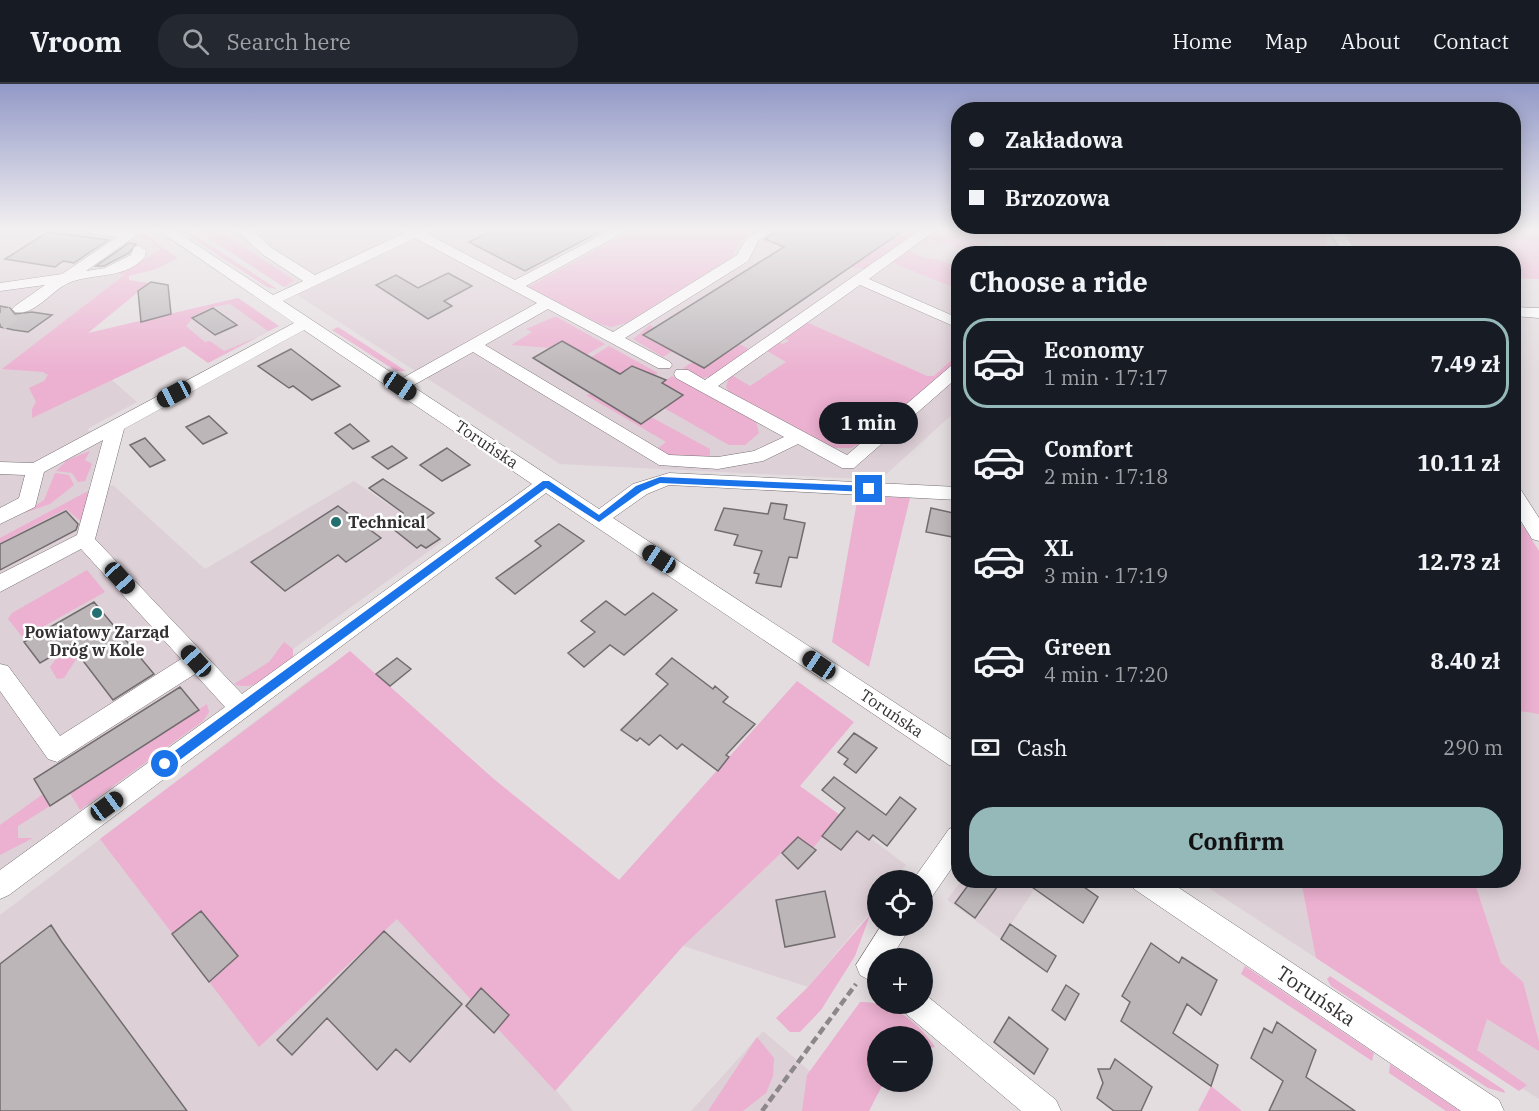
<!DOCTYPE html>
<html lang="en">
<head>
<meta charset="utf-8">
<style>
  :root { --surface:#171b24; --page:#242831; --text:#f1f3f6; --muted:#9ea1a6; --line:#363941; --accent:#95b8b9 }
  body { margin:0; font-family:"IBM Plex Serif",serif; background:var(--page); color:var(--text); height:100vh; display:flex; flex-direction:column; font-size:22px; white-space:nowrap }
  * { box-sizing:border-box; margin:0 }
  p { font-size:20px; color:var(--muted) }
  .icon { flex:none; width:33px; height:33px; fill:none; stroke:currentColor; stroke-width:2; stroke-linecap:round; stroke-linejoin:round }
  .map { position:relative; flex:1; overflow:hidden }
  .sheet { position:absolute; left:951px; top:162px; width:570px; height:642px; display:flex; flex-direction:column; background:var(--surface); border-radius:24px; box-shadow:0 3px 15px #0003 }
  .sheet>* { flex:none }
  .top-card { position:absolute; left:951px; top:18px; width:570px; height:132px; border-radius:24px; box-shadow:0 3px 15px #0003; display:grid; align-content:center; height:132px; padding:0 18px; background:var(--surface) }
  .fabs { position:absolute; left:867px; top:786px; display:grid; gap:12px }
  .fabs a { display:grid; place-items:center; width:66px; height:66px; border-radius:50%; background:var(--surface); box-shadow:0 3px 15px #0003; font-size:30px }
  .end { position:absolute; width:27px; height:27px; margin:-14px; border:8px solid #1a73e8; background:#fff; box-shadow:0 0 0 3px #fff }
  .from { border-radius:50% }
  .bubble { position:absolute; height:42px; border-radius:21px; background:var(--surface); box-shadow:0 3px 15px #0003; font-size:20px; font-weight:800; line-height:42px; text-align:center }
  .car { position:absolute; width:18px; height:36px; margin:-18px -9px; border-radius:8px; box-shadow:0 0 4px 2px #0007; background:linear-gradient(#222 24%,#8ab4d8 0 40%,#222 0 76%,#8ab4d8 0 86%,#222 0) }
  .top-card b { display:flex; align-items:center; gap:21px; height:57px; font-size:22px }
  .top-card b+b { border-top:2px solid var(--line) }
  .top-card i { width:15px; height:15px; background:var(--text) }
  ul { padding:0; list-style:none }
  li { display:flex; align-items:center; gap:18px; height:90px; margin:0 12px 9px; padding:0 6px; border:3px solid transparent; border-radius:24px }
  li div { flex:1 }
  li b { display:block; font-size:22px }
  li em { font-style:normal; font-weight:800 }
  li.active { border-color:var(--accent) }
  li>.icon { width:54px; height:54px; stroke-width:1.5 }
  h2 { padding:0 18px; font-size:27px; line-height:72px }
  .pay { display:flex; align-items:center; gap:15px; height:66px; padding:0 18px; font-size:22px }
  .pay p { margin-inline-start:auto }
  .cta { display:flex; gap:12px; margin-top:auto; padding:12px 18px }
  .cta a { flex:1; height:69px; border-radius:24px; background:var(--accent); color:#111; font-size:24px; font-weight:800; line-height:69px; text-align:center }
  header { display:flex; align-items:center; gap:36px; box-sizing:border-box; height:84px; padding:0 30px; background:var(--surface); border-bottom:2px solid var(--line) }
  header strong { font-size:28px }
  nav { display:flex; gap:33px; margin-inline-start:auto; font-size:21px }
  .search { width:420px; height:54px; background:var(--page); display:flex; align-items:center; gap:15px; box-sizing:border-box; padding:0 21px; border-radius:24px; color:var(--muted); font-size:22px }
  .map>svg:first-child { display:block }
  .built { fill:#ded0d7 }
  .green { fill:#ecb0d0 }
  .building { fill:#bcb6b9; stroke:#716c6e; stroke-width:1.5 }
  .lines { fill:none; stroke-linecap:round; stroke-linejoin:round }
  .minor-tunnel { stroke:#c1bbbd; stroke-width:16; stroke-dasharray:16 8; stroke-linecap:butt }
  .minor-casing { stroke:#767073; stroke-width:1 }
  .path { stroke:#8c8789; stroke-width:4.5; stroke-dasharray:8 4; stroke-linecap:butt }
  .minor { fill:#fff; fill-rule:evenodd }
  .route { fill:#1a73e8 }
  .poi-dot { fill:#246f6f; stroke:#fff; stroke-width:2 }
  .labels { text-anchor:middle; stroke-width:5; stroke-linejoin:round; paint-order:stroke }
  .street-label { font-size:16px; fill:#343133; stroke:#fff }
  .poi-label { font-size:16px; font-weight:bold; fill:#343133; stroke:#fff; text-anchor:start }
  .near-street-label { font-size:20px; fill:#343133; stroke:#fff }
</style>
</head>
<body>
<header>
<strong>Vroom</strong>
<div class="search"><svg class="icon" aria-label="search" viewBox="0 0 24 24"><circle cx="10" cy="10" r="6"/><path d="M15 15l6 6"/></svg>Search here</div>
<nav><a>Home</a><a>Map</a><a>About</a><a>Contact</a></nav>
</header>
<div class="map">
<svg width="1539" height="1027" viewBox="0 0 1539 1027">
  <rect width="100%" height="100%" fill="#e4dde0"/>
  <path class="built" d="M0,146h138l26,18 -44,25 4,2 -99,77 87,28 25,22 -50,27 15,12 -14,50 25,-6 92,84 149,-88 89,60 -150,108v8l-293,220z
    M196,146h846l284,11 8,12 -376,1v155l-78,71 -320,-16z
    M238,214l41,28 -57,30 -51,-42z
    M1514,486l25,1v528l-65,-41 23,-72 -34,-105 51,-1z
    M320,588l97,101 163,147 202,-67 16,-16 42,-22 66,50 -12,15h-16l-1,24 -69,83 -125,-41 -127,144 17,21h-573v-196z
    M961,797h79l-39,58 -54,-39z
    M1198,797h103l15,77z
    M881,927l26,25h-29v46h6l-15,29h-178l72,-80 77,66z"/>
  <path class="green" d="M180,146h7l90,59 -10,-2z
    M196,146h22l76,50 -10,7z
    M633,146h124l-18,11 -7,16 -106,66 -15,4 -11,-3 -72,-37z
    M904,146h18l-56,39 -16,-2z
    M933,146l57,2 13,-2 -2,3c12,4 26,0 39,0l2,-3h286l-4,24 -53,-1 -3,-3 -61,3 -7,-11 -34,-2 -6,14 -157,-1 3,-5 -2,-4 -11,-5 -19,14 -46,-14 -18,10c7,11 21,8 32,12 7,2 10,5 16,8v20l-70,-28z
    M1340,146h199v49l-25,-1v-24l-158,-1z
    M144,150l34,24 -22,11 -27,7v4l20,3 -61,50 150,-35 41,28 -11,5 -38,-27 -17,3 -22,10 1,2 -6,7 19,16 5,-1 14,10 34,-14 -50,26 -24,-17 -152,72v-9l4,-7 -7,-14 15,-7 4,-6 -5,-3 -41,-3 122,-94 -5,-2 41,-23 -12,-11 -11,-2z
    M554,233h3l48,27 -19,11 -35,-7 -40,-3 21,-13 -6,-3z
    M804,237l123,55h7l24,-22v7l-87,76 -20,11h-19l-103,-56 -3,-5 4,-13 20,12 36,-24 -22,-13 13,-8 6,3 6,-3 -6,-4z
    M650,241l5,3 -12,8 29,15 -9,6 -30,-18z
    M338,243l68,44h-10l-64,-41z
    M739,260l12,6 -39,27 -11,1 -18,-10 10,-6 12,6z
    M609,262l49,27 -6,4 -20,-11 -12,8 -30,-16z
    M672,292l84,46 3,11 -14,12h-16l-65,-37 19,-13 -21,-12z
    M590,310l51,30 10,-7 59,32v6l-3,3 -38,-2 -12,-7 9,-7 -80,-47z
    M90,367l-5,9 7,4 -7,17 -7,1 -6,-9 -16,-2 11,-11z
    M55,389l14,2 5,10 -24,19 -26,9 20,-13z
    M88,407l-4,33 -18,-15 -66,34v-5z
    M858,412l52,2 -41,169 -37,-25z
    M1514,428l25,39v163l-25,-4z
    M87,486l18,22 -82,46 -15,-19 4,-6z
    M284,558l9,7v8c-13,14 -38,36 -59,27l35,-22z
    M69,565l8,9 -13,20 -7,1 -7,-12 10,-13z
    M350,567l145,129 124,100 178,-199 57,41 -54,64 40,29 -27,33 -15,-11 -115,109 -128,145 -158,-172 -138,128 -159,-208z
    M207,620l2,8 -6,9 -123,89 -10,-17z
    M43,710l7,12 -32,20v12h15l-33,17v-30z
    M1301,797h173l27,82 22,19 16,60v9l-52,-32 -10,31 50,35 -8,6 -203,-133z
    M870,831l-15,41 -34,54 -21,22h-10l-14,-14 32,-31z
    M1245,882l129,87 -2,8 -131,-87z
    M1330,892l174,114 1,3 -17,-5 -157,-102 -4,-7z
    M860,918c32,-1 58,20 75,45l-8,2 -4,-4 -1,-9h-44v46h6l-15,29h-67l5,-36z
    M757,953l17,21 -1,18 -7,17 -23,18h-35z
    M1390,980l70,47h-14l-57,-38z
    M1211,1002l31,25h-44z"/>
  <path class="building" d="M494,146h109l-78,41 -56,-29z
    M777,146h127l-200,138 -61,-33 141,-88 -19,-8z
    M48,148l60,8 -34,23 -11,-2 -8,6 -50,-8z
    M129,159l7,1 -7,9 -25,13h-8z
    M448,189l24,13 -28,15 8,5 -24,13 -52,-34 20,-10 22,13z
    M151,198l17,3 3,29 -30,8 -3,-31z
    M0,222l10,2 5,6 17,-2 20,3 -24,17 -14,-2 -14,-3z
    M213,224l24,17 -22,10 -23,-17z
    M562,257l58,33 12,-8 34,14 -4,3 21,12 -42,29 -108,-66z
    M291,265l49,37 -28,14 -19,-14 -4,2 -31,-22z
    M209,332l18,17 -24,11 -17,-17z
    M350,340l19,17 -16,8 -18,-16z
    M145,354l20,22 -15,7 -20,-22z
    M392,362l15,12 -19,11 -16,-12z
    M447,364l23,17 -28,16 -22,-16z
    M383,395l51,34 -14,10 20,16 -14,9 -5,-3 -4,3 -30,-24 16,-11 -34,-25z
    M771,419l16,2 -3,14 21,4 -8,35 -8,-1 -8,30 -25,-4 3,-9 -5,-1 8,-22 -28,-6 4,-10 -23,-5 9,-22 44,6z
    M338,422l43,32 -35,24 -8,-7 -53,36 -34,-29z
    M931,424l27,6v24l-32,-6z
    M66,427l12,13 -2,6 -76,40v-26z
    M559,440l25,17 -69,53 -19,-16 45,-32 -6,-5z
    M653,509l24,17 -53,45 -14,-10 -26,22 -16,-14 27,-21 -14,-11 25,-20 19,14z
    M94,518l60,72 -41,26 -42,-55 -31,18 -16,-21z
    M397,574l14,11 -21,17 -14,-12z
    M672,574l41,31 2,-3 13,11 -5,5 32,22 -29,31 3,2 -11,14 -36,-27 -5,5 -17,-14 -11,10 -9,-7 -3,3 -16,-11 47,-46 -12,-10z
    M180,603l19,23 -149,96 -16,-27z
    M854,649l23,15 -21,25 -12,-9 4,-5 -10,-7z
    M834,693l52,38 14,-18 16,12 -29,37 -14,-11 -4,5 -12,-9 -16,19 -19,-14 23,-28 -23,-18z
    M798,753l18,13 -18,19 -16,-16z
    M972,796h30l-27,38 -20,-15z
    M1022,796h52l24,17 -15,26z
    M825,807l10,46 -50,10 -9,-47z
    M201,827l37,45 -29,26 -37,-48z
    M1010,840l46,32 -9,16 -46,-33z
    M51,841l11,17 125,169h-187v-147z
    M384,847l78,73 -52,58 -14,-13 -19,21 -50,-52 -35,37 -15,-15z
    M1151,859l28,20 3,-6 35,23 -16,35 -14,-11 -14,29 45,32 -7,21 -90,-65 9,-19 -8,-6z
    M1066,901l13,9 -14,26 -13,-10z
    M481,904l28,27 -15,18 -28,-27z
    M1009,933l39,32 -14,25 -40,-32z
    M1277,938l39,28 -10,27 49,34h-86l14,-30 -32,-23 13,-30 8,5z
    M1115,975l37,28 -11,24h-27l-17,-13 6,-15 -5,-14h12z"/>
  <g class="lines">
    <path class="minor-tunnel" d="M0,239l20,-14"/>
    <defs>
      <path id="minor" d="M86,146h58l-58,41 19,-3 26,-13 3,-8 5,-1 7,4 -1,7c-19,22 -50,16 -74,25 -18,6 -36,35 -56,30l-3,-3 3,-3 30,-21 -45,6v-8l62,-9 55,-37 -24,-3z
        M158,146h16l99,65 30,-14 -41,-27 -25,-24h15l20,18 43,27 91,-43 -2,-2h24l-2,3 89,47 96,-50h17l-102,56 87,46 124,-77c10,-19 15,-25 38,-25l-16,10 -11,21 -123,77 45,24 2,3 -2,3h-12l-110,-59 -63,36 184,110 49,2 36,-6 30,-14 -108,-59 -2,-4 2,-4h12l17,10 215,-150h16l-67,49 89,39v10l-98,-43 -142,101 129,69 105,-90 6,-1v13l-104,91h-12l-44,-24 -35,17 -45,8 -59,-4 -186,-113 -61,34 187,123 34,-25 36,-11 289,14v13l-289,-15 -22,9 -34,24 345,226v24l-9,-3 -403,-272 -537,402 -9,4v-29l225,-163 -30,-33 -138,88 -9,-3 -48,-68v-27l8,2 52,70 121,-77 -100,-110 -81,43v-18l77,-39 26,-95 -59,32 -9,35 -35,17v-16l19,-10 6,-23 -25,-1v-12l33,1 261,-140zM415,154l122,65 -136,76 -118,-78zM304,246l228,154 -290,210 -147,-155 29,-110z
        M1328,146h14l16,24h-14z
        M1514,223l25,1v10l-25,-2z
        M1514,404l7,2 18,28v23l-7,-2 -18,-29z
        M958,742v33l-27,39 -9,4v-22h-9l36,-51z
        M1130,796h37l332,220 5,11h-43l-327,-222z
        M881,842h30l-20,32h-13v27l-18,-10 -4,-10z
        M922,908l134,108 5,11h-40l-115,-97 -4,-10h20z"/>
    </defs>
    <use href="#minor" class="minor-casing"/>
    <path class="path" d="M762,1027l94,-127"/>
    <use href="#minor" class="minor"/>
  </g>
  <linearGradient id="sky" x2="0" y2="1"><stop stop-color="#9299c7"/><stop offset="0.5" stop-color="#f3f0f1"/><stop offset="1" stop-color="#f3f0f1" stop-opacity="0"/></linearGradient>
  <rect width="1539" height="290" fill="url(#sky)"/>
  <path class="route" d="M660,393l209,9 5,3 -5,3 -209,-9 -18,8 -43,31 -53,-34 -377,280h-8v-7l382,-280h6l50,34 37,-29z"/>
  <g class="poi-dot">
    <circle cx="336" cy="438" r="6"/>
    <circle cx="97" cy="529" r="6"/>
  </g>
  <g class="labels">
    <g class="street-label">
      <text transform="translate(487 360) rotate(34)" y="6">Toruńska</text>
      <text transform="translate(892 629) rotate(34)" y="6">Toruńska</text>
    </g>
    <g class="poi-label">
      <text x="348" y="444">Technical</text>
      <text x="97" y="554" text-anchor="middle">Powiatowy Zarząd<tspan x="97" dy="18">Dróg w Kole</tspan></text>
    </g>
    <g class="near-street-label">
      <text transform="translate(1316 912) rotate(34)" y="7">Toruńska</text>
    </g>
  </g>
</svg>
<div class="fabs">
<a><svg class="icon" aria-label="locate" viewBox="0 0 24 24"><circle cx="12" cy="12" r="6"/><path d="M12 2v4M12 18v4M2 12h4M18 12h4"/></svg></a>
<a>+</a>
<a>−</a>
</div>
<i class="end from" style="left:165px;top:680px"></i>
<i class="end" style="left:869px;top:405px"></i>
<div class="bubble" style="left:819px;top:318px;width:99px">1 min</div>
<i class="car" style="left:400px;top:302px;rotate:124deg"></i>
<i class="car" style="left:174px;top:310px;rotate:242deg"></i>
<i class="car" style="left:659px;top:475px;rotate:303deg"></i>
<i class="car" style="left:120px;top:494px;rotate:138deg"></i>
<i class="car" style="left:196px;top:577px;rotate:318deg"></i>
<i class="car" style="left:819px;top:581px;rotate:304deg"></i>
<i class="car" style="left:107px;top:722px;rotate:54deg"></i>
<div class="top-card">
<b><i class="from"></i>Zakładowa</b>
<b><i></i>Brzozowa</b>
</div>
<section class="sheet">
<h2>Choose a ride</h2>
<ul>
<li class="active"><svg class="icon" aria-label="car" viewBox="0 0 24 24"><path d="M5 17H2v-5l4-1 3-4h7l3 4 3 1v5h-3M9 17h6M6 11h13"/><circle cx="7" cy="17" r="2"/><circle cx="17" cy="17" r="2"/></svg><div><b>Economy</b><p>1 min · 17:17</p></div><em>7.49 zł</em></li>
<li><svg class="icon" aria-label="car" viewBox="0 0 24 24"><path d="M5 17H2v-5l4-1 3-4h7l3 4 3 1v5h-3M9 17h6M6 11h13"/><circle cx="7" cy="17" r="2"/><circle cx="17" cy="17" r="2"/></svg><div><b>Comfort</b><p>2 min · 17:18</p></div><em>10.11 zł</em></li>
<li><svg class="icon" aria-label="car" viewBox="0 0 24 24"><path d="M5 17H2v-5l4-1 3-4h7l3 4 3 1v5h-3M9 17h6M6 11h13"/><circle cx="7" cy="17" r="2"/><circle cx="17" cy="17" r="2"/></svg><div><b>XL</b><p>3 min · 17:19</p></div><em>12.73 zł</em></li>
<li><svg class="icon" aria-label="car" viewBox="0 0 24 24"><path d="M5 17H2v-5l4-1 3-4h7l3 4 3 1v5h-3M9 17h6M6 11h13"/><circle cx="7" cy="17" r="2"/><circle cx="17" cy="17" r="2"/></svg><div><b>Green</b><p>4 min · 17:20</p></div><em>8.40 zł</em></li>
</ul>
<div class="pay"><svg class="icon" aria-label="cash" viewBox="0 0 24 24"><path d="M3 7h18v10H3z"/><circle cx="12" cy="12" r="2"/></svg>Cash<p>290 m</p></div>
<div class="cta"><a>Confirm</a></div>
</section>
</div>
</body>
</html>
